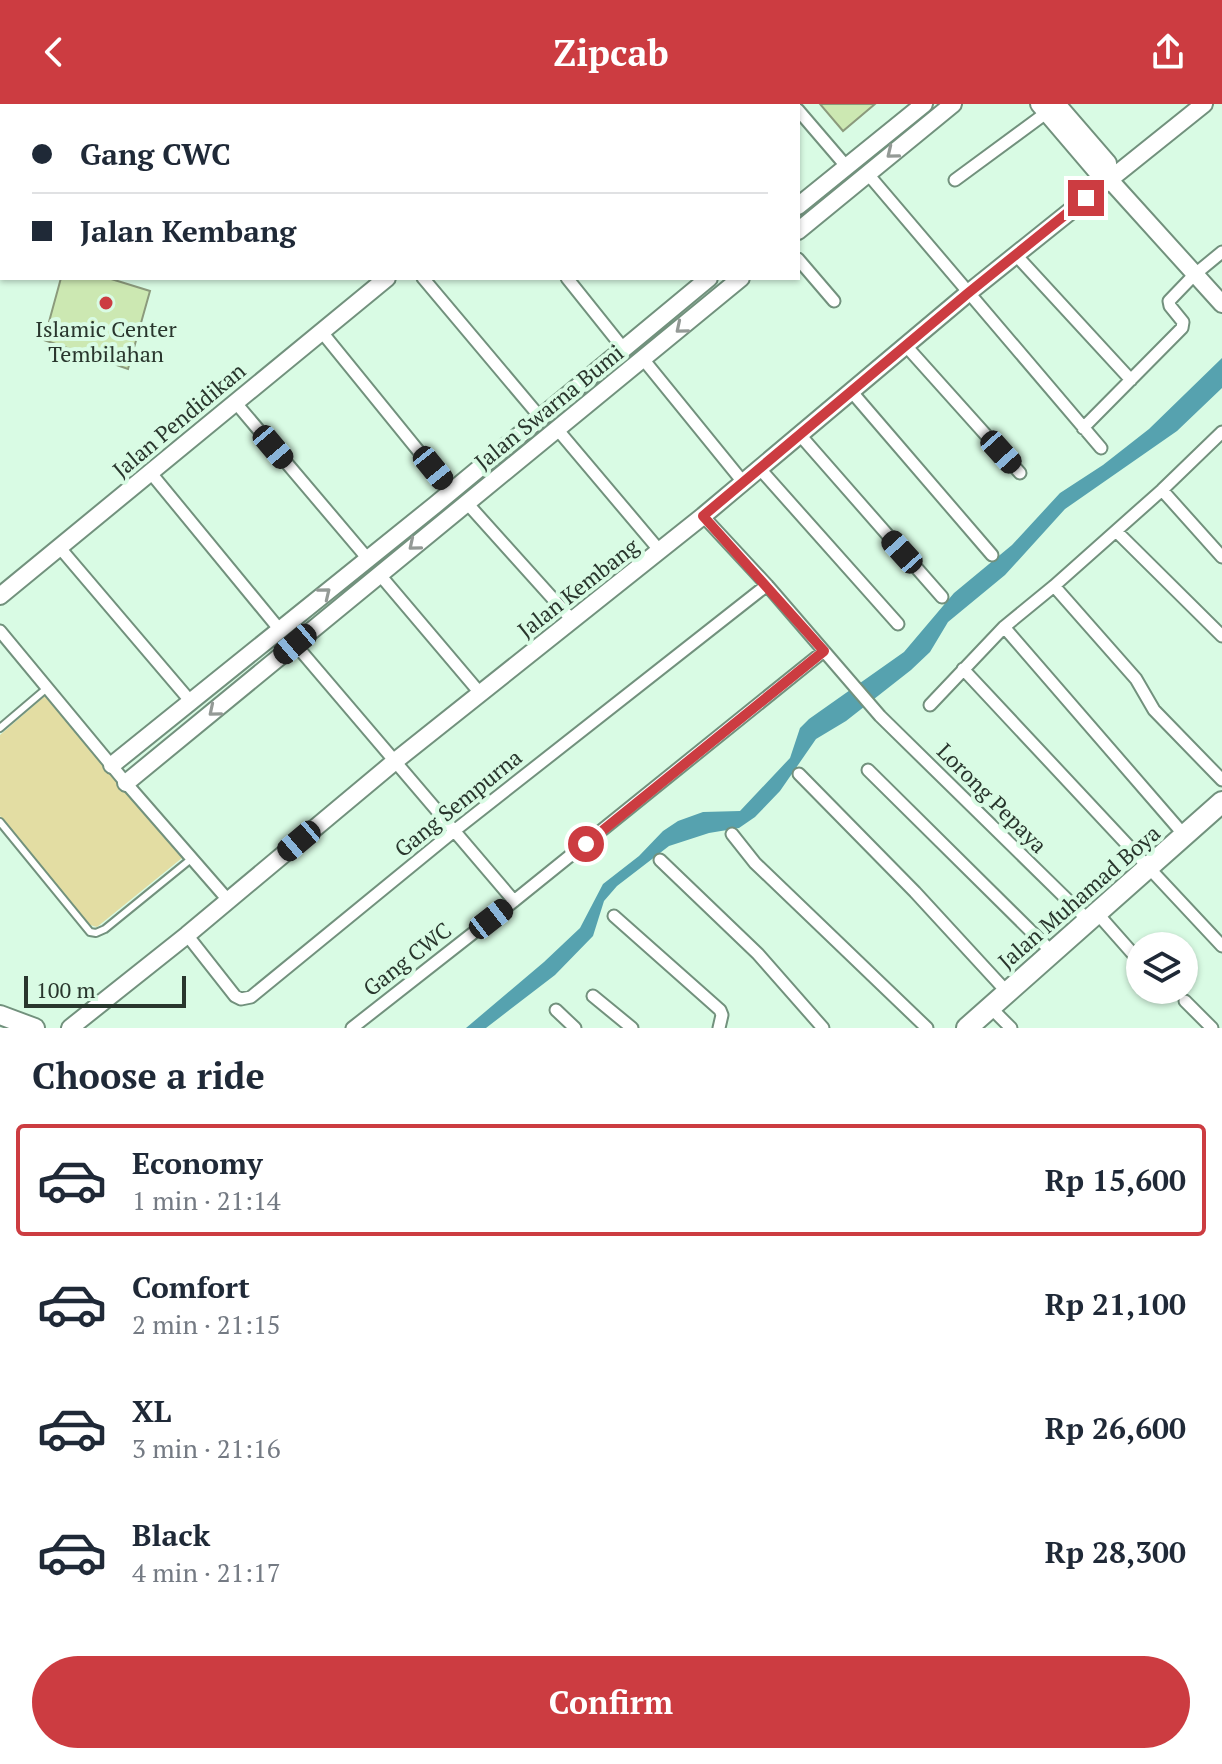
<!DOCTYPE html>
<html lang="en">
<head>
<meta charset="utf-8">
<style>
  :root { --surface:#fff; --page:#f2f2f3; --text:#1f2937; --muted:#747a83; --line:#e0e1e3; --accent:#cc3c41 }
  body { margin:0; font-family:"PT Serif",serif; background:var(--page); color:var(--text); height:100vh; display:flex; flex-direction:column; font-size:30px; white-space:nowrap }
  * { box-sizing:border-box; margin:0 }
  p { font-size:26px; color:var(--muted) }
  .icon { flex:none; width:44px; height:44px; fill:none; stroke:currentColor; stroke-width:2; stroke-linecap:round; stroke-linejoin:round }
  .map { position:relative; height:924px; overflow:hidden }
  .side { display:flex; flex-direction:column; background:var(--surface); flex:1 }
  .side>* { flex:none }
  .top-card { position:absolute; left:0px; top:0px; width:800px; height:176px; box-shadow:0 2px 6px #0004; display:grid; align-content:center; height:176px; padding:0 32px; background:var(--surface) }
  .buttons { position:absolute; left:1126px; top:828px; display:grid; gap:16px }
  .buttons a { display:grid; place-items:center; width:72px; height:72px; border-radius:50%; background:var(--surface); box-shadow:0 2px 6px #0004; font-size:40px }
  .scale { position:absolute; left:24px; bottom:20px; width:162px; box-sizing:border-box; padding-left:8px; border:4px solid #29362d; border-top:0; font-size:22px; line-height:28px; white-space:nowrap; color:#29362d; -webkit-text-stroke:6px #d9fbe4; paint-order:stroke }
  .end { position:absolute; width:36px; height:36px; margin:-18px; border:10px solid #cc3c41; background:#fff; box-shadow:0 0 0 4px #fff }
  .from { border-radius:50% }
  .car { position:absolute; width:24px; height:48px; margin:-24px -12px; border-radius:10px; box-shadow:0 0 6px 2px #0007; background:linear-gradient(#222 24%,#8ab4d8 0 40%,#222 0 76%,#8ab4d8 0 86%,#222 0) }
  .top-card b { display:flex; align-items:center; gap:28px; height:76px; font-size:30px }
  .top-card b+b { border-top:2px solid var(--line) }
  .top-card i { width:20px; height:20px; background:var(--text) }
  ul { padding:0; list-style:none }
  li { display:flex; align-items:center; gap:24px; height:112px; margin:0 16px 12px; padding:0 16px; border:4px solid transparent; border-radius:8px }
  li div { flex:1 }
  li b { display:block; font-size:30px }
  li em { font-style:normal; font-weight:800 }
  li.selected { border-color:var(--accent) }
  li>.icon { width:72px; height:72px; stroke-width:1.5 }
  h2 { padding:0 32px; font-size:36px; line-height:96px }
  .button { display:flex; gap:16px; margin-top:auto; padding:16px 32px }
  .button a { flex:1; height:92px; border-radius:48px; background:var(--accent); color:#fff; font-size:32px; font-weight:800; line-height:92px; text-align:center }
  header { display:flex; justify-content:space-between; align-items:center; height:104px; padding:0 32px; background:var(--accent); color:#fff; font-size:36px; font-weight:800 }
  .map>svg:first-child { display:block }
  .green { fill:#e3dda3 }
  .water { fill:#56a2af }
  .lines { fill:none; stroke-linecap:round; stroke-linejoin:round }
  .stream { stroke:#56a2af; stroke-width:3 }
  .building { fill:#cce8b2; stroke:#8b9a7c; stroke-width:2 }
  .lane-casing { stroke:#72917d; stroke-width:10 }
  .street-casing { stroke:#72917d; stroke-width:15 }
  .secondary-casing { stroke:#72917d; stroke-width:20 }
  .primary-casing { stroke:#72917d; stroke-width:22 }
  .highway-casing { stroke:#72917d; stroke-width:24 }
  .lane { stroke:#fff; stroke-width:6 }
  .street { stroke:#fff; stroke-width:11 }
  .secondary { stroke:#fff; stroke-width:16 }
  .primary { stroke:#fff; stroke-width:18 }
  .highway { stroke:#fff; stroke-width:20 }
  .oneway { stroke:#949a96 }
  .route { stroke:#cc3c41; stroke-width:10 }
  .poi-dot { fill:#cc3c41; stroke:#d9fbe4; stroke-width:3 }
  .labels { text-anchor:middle; stroke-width:8; stroke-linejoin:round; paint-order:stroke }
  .poi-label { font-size:22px; fill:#29362d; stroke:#d9fbe4 }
  .street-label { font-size:22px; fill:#29362d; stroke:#d9fbe4 }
</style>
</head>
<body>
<header><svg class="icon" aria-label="back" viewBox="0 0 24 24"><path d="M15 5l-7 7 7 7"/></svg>Zipcab<svg class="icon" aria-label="share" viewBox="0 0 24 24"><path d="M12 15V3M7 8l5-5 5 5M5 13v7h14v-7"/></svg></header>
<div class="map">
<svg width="1222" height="924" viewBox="0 0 1222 924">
  <rect width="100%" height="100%" fill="#d9fbe4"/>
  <path class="green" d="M45,592l137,162 -85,69 -7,-2 -90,-109v-81z"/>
  <path class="water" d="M1222,254v30l-45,43 -112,78 -60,66 -57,47 -18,30 -19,18 -65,51 -30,18 -36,52 -25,26 -16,11 -30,5 -40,13 -52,40 -13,15 -11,35 -38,39 -69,53h-20l78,-66 36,-34 23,-44 36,-28 24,-25 15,-10 25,-9 37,-1 50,-53 10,-30 9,-9 95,-67 50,-59 58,-48 48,-52 43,-28 46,-36z"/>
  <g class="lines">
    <path class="stream" d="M62,2l3,-2
      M0,46l2,-1"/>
  </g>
  <path class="building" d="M820,0h55l-32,27z
    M61,174h47l42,13 -22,78 -84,-29z"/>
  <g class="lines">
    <defs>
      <path id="lane" d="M0,624l47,-40
        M0,718l90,110 6,1 9,-4 86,-70"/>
      <path id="street" d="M727,0l1,2
        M769,2l3,-2
        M798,6l48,56
        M867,69l234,275
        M955,76l91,-67
        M1015,150l116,126
        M0,153l2,-1
        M798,155l36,42
        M423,174l117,139
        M567,174l56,70
        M321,227l130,160
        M907,243l113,126
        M643,255l100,123
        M851,287l141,164
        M235,298l133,157
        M1083,324l99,-100 1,-6 -13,-16 -1,-5 25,-26 28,-23
        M557,325l103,122
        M800,331l142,162
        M760,365l138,155
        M150,368l130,158
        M1162,386l60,67
        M466,398l107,119
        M703,412l64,69 113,131 208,204
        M1116,427l106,105
        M60,444l132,155
        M380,471l100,118
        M1054,482l82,93 18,31 68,70
        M1004,523l181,209
        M0,527l126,152 102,117
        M295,540l219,257
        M963,565l259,277
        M930,601l74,-78 50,-41 108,-96 60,-58
        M868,666l184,182
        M799,670l116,118 92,100
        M732,730l23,29 172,165
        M660,756l98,94 65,74
        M1096,808l38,43
        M614,812l106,94 2,5 -3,13
        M187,831l48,61 6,3 10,-2 203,-166 313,-246
        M593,892l39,32
        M1185,897l27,27
        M990,903l21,21
        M556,906l19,18
        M352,924l162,-127 310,-250"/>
      <path id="secondary" d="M1039,0l58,68 12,7 113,125
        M1057,0l51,59 1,16
        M354,2v-2
        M599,2l2,-2
        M798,102l126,-102
        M798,127l155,-127
        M0,492l387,-318
        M112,661l323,-260 274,-227
        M126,679l615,-505
        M70,924l117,-93 207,-173 309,-246 264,-222 237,-190"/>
      <path id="primary" d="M0,911l35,13"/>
      <path id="highway" d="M967,924l255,-226"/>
    </defs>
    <use href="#lane" class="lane-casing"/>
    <use href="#street" class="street-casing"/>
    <use href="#secondary" class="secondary-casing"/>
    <use href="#primary" class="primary-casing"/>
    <use href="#highway" class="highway-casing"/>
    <use href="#lane" class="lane"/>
    <use href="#street" class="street"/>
    <use href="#secondary" class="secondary"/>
    <use href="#primary" class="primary"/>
    <use href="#highway" class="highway"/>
  </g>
  <defs><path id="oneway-chevron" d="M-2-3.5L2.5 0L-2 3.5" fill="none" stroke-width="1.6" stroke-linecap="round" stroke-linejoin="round" transform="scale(2)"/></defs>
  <g class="oneway">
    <use href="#oneway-chevron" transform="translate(892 49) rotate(141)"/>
    <use href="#oneway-chevron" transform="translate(681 224) rotate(140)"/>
    <use href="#oneway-chevron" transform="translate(414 441) rotate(140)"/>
    <use href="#oneway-chevron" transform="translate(325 489) rotate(-39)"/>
    <use href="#oneway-chevron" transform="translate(214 607) rotate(140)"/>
  </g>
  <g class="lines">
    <path class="route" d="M586,740l238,-193 -121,-135 264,-222 119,-96"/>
  </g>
  <circle class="poi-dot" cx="106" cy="199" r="8"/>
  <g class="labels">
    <g class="poi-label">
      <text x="106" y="233">Islamic Center<tspan x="106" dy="25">Tembilahan</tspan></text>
    </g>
    <g class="street-label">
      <text transform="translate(549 303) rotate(-39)" y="8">Jalan Swarna Bumi</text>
      <text transform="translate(179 316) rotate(-40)" y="8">Jalan Pendidikan</text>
      <text transform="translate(578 484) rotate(-38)" y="8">Jalan Kembang</text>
      <text transform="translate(992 694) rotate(45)" y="8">Lorong Pepaya</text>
      <text transform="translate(458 699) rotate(-39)" y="8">Gang Sempurna</text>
      <text transform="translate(1079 793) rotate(-41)" y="8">Jalan Muhamad Boya</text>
      <text transform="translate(407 855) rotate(-38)" y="8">Gang CWC</text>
    </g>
  </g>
</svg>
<div class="buttons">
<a><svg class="icon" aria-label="layers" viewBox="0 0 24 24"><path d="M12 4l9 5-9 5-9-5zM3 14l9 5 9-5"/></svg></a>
</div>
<div class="scale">100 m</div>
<i class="end from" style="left:586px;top:740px"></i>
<i class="end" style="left:1086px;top:94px"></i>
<i class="car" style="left:273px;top:343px;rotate:140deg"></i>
<i class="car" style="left:1001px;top:348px;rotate:138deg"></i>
<i class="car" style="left:433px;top:364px;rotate:141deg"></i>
<i class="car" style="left:902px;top:448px;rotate:318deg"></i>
<i class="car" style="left:295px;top:540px;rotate:230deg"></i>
<i class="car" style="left:299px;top:737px;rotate:230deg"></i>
<i class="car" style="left:491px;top:815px;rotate:52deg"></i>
<div class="top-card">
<b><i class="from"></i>Gang CWC</b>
<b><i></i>Jalan Kembang</b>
</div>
</div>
<section class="side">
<h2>Choose a ride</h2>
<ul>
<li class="selected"><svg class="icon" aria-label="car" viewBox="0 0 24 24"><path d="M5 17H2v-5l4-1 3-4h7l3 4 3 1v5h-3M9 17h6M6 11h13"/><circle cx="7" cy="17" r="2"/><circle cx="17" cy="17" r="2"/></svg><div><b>Economy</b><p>1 min · 21:14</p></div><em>Rp 15,600</em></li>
<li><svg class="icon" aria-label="car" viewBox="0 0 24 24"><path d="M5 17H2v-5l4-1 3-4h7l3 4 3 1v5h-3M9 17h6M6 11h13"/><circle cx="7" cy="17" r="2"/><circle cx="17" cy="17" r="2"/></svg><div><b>Comfort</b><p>2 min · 21:15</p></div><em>Rp 21,100</em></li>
<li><svg class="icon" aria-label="car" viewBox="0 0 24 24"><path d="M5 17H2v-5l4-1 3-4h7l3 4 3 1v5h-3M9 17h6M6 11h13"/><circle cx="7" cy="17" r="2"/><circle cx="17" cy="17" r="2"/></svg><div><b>XL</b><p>3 min · 21:16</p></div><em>Rp 26,600</em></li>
<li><svg class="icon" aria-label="car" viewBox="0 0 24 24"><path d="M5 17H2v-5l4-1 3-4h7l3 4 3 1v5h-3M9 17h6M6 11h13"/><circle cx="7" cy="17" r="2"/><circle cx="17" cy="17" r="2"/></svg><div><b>Black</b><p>4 min · 21:17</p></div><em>Rp 28,300</em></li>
</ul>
<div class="button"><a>Confirm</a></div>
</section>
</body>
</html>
